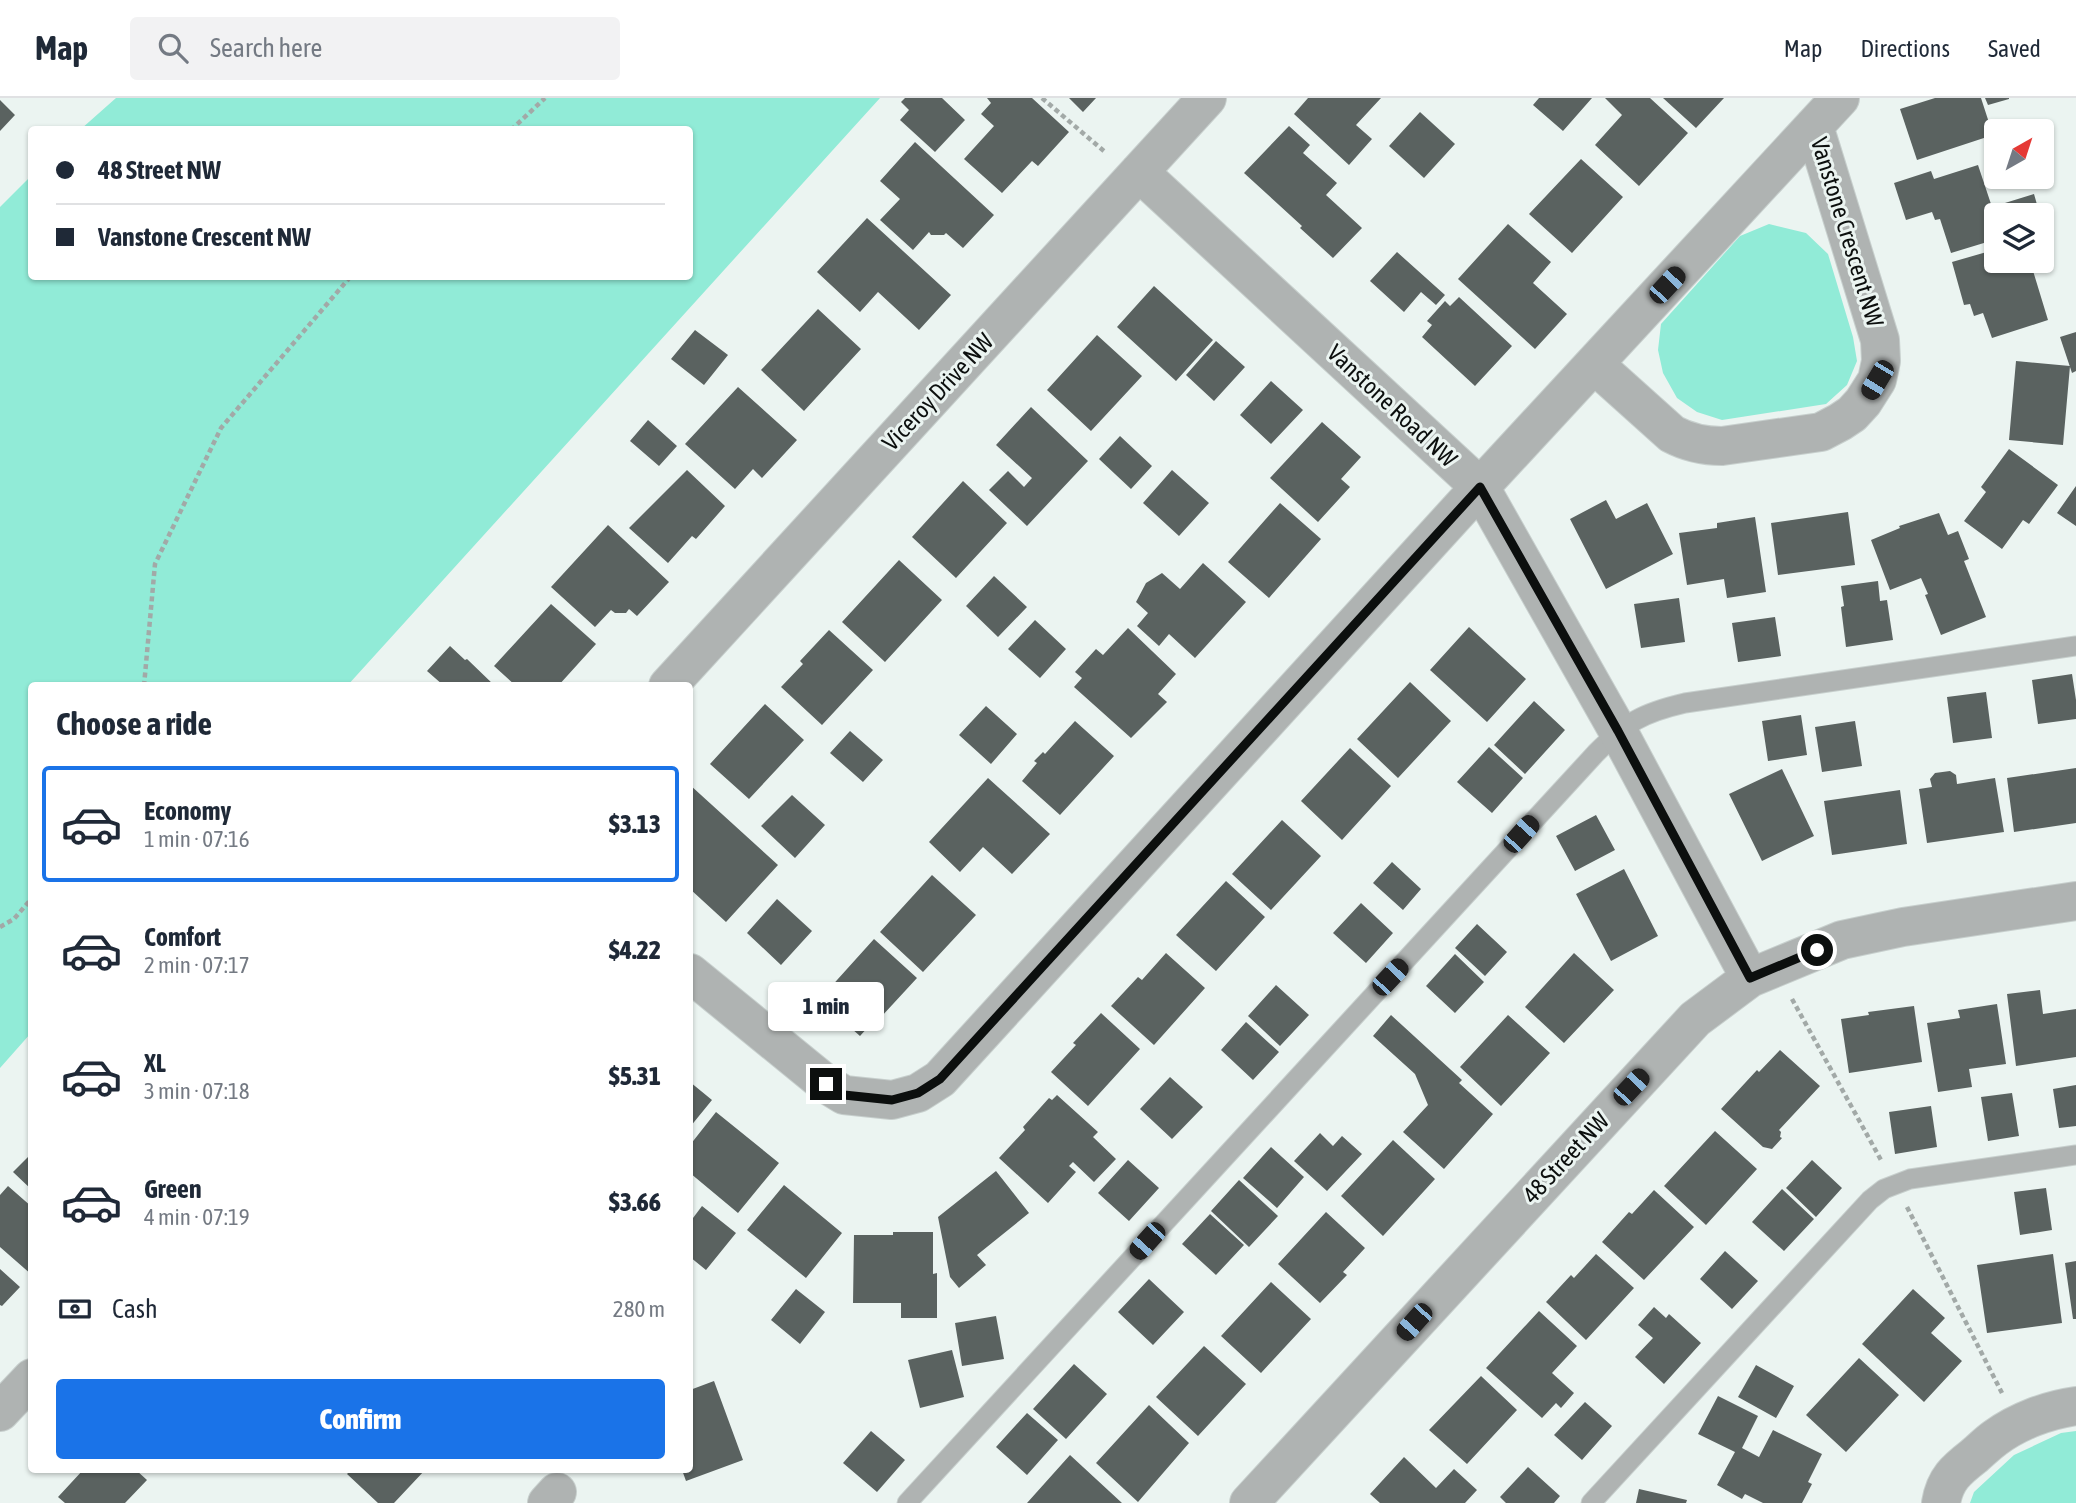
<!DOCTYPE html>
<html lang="en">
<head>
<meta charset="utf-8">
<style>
  :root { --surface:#fff; --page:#f2f2f3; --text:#1f2937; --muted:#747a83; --line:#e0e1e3; --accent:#1a73e8 }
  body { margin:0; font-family:"Asap Condensed",sans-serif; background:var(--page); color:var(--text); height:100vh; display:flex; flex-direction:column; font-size:26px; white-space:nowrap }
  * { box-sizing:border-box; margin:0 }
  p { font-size:23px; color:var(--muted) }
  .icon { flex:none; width:38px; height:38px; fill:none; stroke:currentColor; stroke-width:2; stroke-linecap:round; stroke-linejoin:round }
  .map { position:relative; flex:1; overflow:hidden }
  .panel { position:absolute; left:28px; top:584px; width:665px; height:791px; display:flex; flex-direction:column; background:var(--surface); border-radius:7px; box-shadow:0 2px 5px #0004 }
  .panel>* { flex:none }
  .banner { position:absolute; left:28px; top:28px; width:665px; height:154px; border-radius:7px; box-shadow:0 2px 5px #0004; display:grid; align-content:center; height:154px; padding:0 28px; background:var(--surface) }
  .needle { width:46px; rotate:39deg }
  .buttons { position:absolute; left:1984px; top:21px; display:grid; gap:14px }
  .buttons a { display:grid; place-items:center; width:70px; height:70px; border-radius:7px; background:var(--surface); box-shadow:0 2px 5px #0004; font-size:35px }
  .end { position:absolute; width:32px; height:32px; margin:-16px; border:9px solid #0c0f0e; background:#fff; box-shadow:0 0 0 4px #fff }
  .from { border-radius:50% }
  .bubble { position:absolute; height:49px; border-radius:7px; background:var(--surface); box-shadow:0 2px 5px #0004; font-size:23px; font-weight:800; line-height:49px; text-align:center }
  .car { position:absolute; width:21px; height:42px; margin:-21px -10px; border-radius:9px; box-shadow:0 0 5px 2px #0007; background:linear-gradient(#222 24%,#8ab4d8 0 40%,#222 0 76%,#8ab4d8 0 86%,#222 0) }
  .banner b { display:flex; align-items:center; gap:24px; height:66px; font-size:26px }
  .banner b+b { border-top:2px solid var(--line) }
  .banner i { width:18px; height:18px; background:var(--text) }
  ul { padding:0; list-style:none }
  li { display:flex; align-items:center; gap:21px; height:116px; margin:0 14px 10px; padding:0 14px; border:4px solid transparent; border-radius:7px }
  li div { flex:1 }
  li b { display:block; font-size:26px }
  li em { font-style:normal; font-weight:800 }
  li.on { border-color:var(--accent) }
  li>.icon { width:63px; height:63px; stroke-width:1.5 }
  h2 { padding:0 28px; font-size:32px; line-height:84px }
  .pay { display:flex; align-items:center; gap:18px; height:77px; padding:0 28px; font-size:26px }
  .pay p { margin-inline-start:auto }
  .action { display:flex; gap:14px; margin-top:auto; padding:14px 28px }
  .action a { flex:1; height:80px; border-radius:7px; background:var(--accent); color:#fff; font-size:28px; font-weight:800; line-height:80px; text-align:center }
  header { display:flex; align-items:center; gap:42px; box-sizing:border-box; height:98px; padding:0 35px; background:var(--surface); border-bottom:2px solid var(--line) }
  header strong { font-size:33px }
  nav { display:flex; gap:38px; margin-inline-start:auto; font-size:24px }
  .search { width:490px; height:63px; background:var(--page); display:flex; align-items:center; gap:18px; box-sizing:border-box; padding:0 24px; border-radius:7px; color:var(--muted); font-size:26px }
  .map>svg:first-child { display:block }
  .green { fill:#91ebd7 }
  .building { fill:#5a6260 }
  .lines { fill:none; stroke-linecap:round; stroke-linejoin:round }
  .lane-casing { stroke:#c7cfcd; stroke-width:21 }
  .street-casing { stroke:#c7cfcd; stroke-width:40 }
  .path { stroke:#a2a9a7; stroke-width:4.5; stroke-dasharray:5 3.5; stroke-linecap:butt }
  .lane { stroke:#afb3b2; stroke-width:19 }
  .street { stroke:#afb3b2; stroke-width:38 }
  .route { stroke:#0c0f0e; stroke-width:9 }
  .labels { text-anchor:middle; stroke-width:6; stroke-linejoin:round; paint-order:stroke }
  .street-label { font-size:24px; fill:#0c0f0e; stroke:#ebf4f1 }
</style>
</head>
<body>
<header>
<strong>Map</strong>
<div class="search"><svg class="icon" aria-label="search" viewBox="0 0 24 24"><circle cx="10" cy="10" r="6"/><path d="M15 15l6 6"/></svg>Search here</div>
<nav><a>Map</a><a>Directions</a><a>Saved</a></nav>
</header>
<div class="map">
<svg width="2076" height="1405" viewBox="0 0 2076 1405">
  <rect width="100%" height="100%" fill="#ebf4f1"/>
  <path class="green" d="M116,0h764l-533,588h-315l-1,347 -31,35v-861l31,-31 1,100h658v-146l-609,-1z
    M1769,126l37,9 22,21 25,83 4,24 -10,24 -21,19 -104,16 -25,-8 -20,-14 -14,-25 -5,-23 3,-26 79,-88z
    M2076,1333v72h-106l4,-11 40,-37 47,-22z"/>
  <path class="building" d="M905,0h37l23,22 -30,32 -35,-32 9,-10 -8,-8z
    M987,0h45l37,34 -31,34 -6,-5 -30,32 -38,-34 30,-33 -13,-12 10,-11z
    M1069,0h27l-13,14z
    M1308,0h73l-25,27 16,14 -23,26 -55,-51z
    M1539,0h53l-29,33 -30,-26z
    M1605,0h45l38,35 -49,53 -44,-41 27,-30z
    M1663,0h61l-28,30z
    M1935,0h46l12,37 -76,25 -17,-51z
    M1985,0h24v1l-21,6z
    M0,2l15,15 -15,16z
    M1420,14l35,32 -31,34 -35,-32z
    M1289,28l21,19 -7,8 34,30 -11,12 36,33 -29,30 -33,-30 2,-2 -58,-53z
    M915,44l79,73 -31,33 -17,-15 -2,2h-13l-2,-3 -16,18 -33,-30 20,-21 -20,-18z
    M1581,61l42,38 -51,56 -43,-39z
    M1978,67l14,42 42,-13 6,21h-43v24l-46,14 -11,-34 -5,1 -3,-8 -26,8 -12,-37 37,-12 3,8z
    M867,120l84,77 -32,35 -41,-38 -18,20 -43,-40z
    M1508,126l43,38 -18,21 34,31 -32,35 -77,-70z
    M1997,151v12h33l18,59 -56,18 -9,-25 -9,3 -4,-12 -6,1 -12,-43z
    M1397,154l48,43 -9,10 -15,-13 -17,20 -34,-31z
    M1154,188l59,54 -37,41 -59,-54z
    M1459,199l53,49 -37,40 -53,-49 10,-12 -5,-4 18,-20 5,5z
    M818,211l43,40 -57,62 -43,-41z
    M695,232l33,25 -24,30 -33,-26z
    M2076,234v39l-4,2 -12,-36z
    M1097,237l45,41 -51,55 -44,-41z
    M1216,243l29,26 -31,34 -28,-26z
    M2016,263l54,5 -7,79 -54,-5z
    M1271,283l32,29 -32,34 -31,-29z
    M738,289l59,53 -35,38 -9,-9 -18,20 -50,-45z
    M1031,309l57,54 -61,65 -38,-36 19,-19 16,16 8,-9 -36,-33z
    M648,322l29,26 -18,20 -29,-25z
    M1322,324l39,35 -20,22 9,8 -32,35 -48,-44z
    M1120,338l32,30 -21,23 -32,-30z
    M2009,351l49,36 -29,39 -6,-4 -21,29 -38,-28 22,-29 -5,-5z
    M687,372l38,36 -29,33 -4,-3 -24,27 -39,-35z
    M1172,372l37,33 -30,33 -36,-33z
    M963,383l44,42 -51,55 -44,-41z
    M2076,388v40l-19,-13z
    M1606,402l10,19 31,-16 26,51 -67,35 -36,-70z
    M1280,405l41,36 -52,59 -41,-36z
    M1848,414l7,53 -77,10 -7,-52z
    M1939,415l9,22 10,-4 11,28 -5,2 22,56 -45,18 -16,-40 3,-1 -7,-16 -31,12 -19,-50 29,-12 -1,-2z
    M1755,419l11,75 -39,6 -3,-19 -37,6 -8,-52 38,-5v-5z
    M608,427l61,57 -32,34 -8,-7 -3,4h-11l-4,-3 -16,17 -44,-40z
    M899,462l43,40 -57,62 -43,-40z
    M1203,465l43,39 -51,56 -26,-24 -10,12 -22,-20 11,-13 -12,-11 10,-19 16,-10 18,16z
    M994,478l33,31 -29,30 -32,-31z
    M1878,483l2,20 7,-1 6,40 -47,7 -5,-40 3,-1 -3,-20z
    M1679,500l6,44 -44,6 -7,-44z
    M551,506l45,40 -38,42h-42l-22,-20z
    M1775,519l6,39 -43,6 -6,-39z
    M1035,522l31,29 -26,29 -32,-29z
    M1469,529l57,52 -39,43 -57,-52z
    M1128,530l48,46 -18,20 9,8 -36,36 -57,-51 8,-9 -7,-6 21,-23 7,6z
    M829,532l44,40 -51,55 -41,-38 22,-23 -3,-3z
    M450,548l15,14 2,-1 28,27h-53l1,-1 -16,-14z
    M2072,576l4,26v19l-38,5 -6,-44z
    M1410,584l41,39 -53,57 -41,-39z
    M1986,594l6,46 -39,5 -6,-46z
    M1534,603l31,29 -40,44 -31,-29z
    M765,606l39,36 -55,59 -39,-35z
    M986,608l31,28 -26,30 -32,-29z
    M1801,617l6,40 -39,6 -6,-40z
    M1075,623l39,35 -54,59 -38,-34 15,-18 -3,-2 9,-9 2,2z
    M1855,623l7,45 -40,6 -7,-45z
    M850,633l33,29 -20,22 -33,-29z
    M1489,649l34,31 -31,35 -35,-31z
    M1350,650l41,38 -49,54 -41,-39z
    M2076,670v55l-62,9 -7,-54z
    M1782,671l32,67 -52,25 -33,-67z
    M1950,673l6,4 1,9 38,-6 9,54 -77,11 -8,-54 13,-2 -2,-8 5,-6z
    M988,680l62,56 -38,40 -29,-27 -23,25 -31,-30z
    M690,687l88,80 -52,57 -36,-33z
    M1900,692l7,54 -75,11 -8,-54z
    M792,697l33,30 -30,33 -34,-32z
    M1596,717l19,35 -40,21 -19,-35z
    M1282,722l39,36 -50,54 -39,-36z
    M1392,764l29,27 -18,21 -30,-27z
    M1624,771l34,67 -47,25 -35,-67z
    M932,777l44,40 -53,57 -43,-40z
    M1226,783l39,36 -49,54 -40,-36z
    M777,801l35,32 -31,34 -34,-32z
    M1361,805l32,30 -27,30 -33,-30z
    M1477,826l30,28 -22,24 -30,-28z
    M874,841l43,39 -36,39 -2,-2 -19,21 -41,-36z
    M1166,855l39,35 -51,57 -43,-39 27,-29 4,3z
    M1574,855l40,37 -50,53 -39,-36z
    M1455,856l29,28 -29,31 -29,-27z
    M1276,887l33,30 -29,31 -32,-30z
    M2040,892l3,24 33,-5v48l-60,9 -9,-72z
    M1997,906l9,60 -37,5 3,18 -34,5 -11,-69 33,-5 -2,-8z
    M1914,908l8,56 -73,11 -8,-54 28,-4 -1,-3z
    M1101,915l39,36 -52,57 -37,-34 25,-27 -3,-2z
    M1391,917l71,65 -3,3 34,31 -49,55 -41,-37 25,-27 -13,-31 -42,-38z
    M1508,917l42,38 -49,53 -41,-39z
    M1246,924l33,30 -26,28 -32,-30z
    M1780,952l40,36 -41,44 2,2 -1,5 2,1 -10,11 -9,-2 -42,-38 36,-39 2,2z
    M1170,979l33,30 -31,32 -32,-30z
    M690,984l22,18 -22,27z
    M2076,987v41l-17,2 -6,-39z
    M2012,995l7,43 -31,5 -7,-44z
    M1057,997l41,37 -5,5 23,22 -22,23 -21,-20 -4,4 7,6 -28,31 -49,-45 26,-28 -2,-3 26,-29 3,2z
    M1931,1008l6,41 -42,7 -6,-42z
    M716,1014l63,51 -41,50 -48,-40v-28z
    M1715,1033l42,38 -51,56 -42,-39z
    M1320,1035l13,13 9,-10 20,18 -35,37 -33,-30z
    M1393,1042l42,39 -52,57 -42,-40z
    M1271,1049l33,30 -27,31 -34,-30z
    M32,1055v37l-19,-18z
    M1128,1062l31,28 -30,33 -31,-28z
    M1812,1062l30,28 -26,29 -30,-29z
    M996,1073l33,42 -52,42 9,10 -27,23 -9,-11 -12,-60z
    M1239,1082l39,36 -29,31 -38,-36z
    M784,1087l58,48 -36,45 -59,-48z
    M8,1088l24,21v68l-32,-28v-52z
    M2046,1090l6,42 -32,5 -6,-43z
    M1782,1091l32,30 -30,32 -32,-29z
    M1654,1092l40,37 -50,53 -42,-38 27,-30 3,2z
    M702,1108l34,27 -30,37 -16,-13v-35z
    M1326,1114l39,36 -22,24 4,3 -27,28 -42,-39z
    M1210,1116l34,31 -28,30 -34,-31z
    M893,1134h40v42l4,-1v45h-36v-15h-48l1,-68h39z
    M1725,1153l33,30 -26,28 -32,-30z
    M1596,1156l38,34 -48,52 -40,-38 25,-27 3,3z
    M2053,1156l9,69 -75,10 -10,-68z
    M2076,1163v58h-3l-8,-56z
    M0,1171l20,18 -18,19 -2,-1z
    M1149,1181l35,33 -31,33 -35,-33z
    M1271,1184l40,37 -50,54 -40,-37z
    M796,1191l29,23 -25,32 -29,-24z
    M1913,1191l32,29 -14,15 31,28 -38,41 -62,-58z
    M1654,1209l12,11 3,-4 32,29 -37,41 -29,-27 18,-19 -15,-13z
    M1539,1213l38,35 -25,27 22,20 -13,15 -5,-5 -14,15 -56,-50z
    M996,1218l8,43 -42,7 -7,-43z
    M1204,1248l42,38 -48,52 -42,-39z
    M952,1252l12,47 -44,11 -12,-48z
    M1859,1260l40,37 -53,57 -40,-37z
    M1074,1266l33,30 -41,45 -33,-30z
    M1756,1267l38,21 -18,32 -38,-21z
    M1481,1278l36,34 -50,54 -38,-34z
    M714,1283l29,79 -57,21 -4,-11h8v-80z
    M1718,1298l40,20 -16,32 17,9 14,-27 49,24 -14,28 4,2 -10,19h-39l-18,-9 -3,5 -25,-14 18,-33 -37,-18z
    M1585,1304l27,24 -30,34 -28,-25z
    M1149,1307l40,38 -51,59 -42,-39z
    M1027,1315l31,27 -31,35 -31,-28z
    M871,1333l34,29 -28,32 -34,-29z
    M1070,1357l52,48h-95z
    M1404,1359l32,31 18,-19 23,21 -12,13h-85l-10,-9z
    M1528,1369l32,29 -6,7h-48l-6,-6z
    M83,1372h53l11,10 -22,23h-60l-7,-6z
    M351,1372h74l-31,33h-16l-31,-29z
    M1639,1391l48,11 -1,3h-50z"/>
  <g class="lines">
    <defs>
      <path id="lane" d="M907,1405l689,-750c31,-31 46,-40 89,-50l391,-57
        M1591,1405l279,-303 14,-11 26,-10 166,-24"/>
      <path id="street" d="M1139,74l341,315 138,244 132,247
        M1594,266l78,70c17,9 32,12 50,12l99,-14 19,-10 12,-8 11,-12 14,-22 4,-19 -1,-21 -66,-214
        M668,588l539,-588
        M690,875l136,111 18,11 48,5 26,-7 22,-14 540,-592 360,-389
        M0,1314l32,-34
        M547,1405l10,-11
        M1249,1405l446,-484 55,-41 92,-38 61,-13 173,-26
        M1941,1405c4,-24 15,-33 33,-47 7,-6 14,-13 21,-18 23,-17 53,-28 81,-32"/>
    </defs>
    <use href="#lane" class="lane-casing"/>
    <use href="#street" class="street-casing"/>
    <path class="path" d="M1042,0l63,54
      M511,32l34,-32
      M144,588l11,-122 66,-136 130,-152
      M0,829l14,-8 18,-21
      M1792,901l89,161
      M1907,1109l95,186"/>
    <use href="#lane" class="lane"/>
    <use href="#street" class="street"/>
  </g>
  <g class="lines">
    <path class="route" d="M826,986l18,11 48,5 26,-7 22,-14 540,-592 138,244 132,247 67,-28"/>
  </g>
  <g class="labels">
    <g class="street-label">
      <text transform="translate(1847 134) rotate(73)" y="8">Vanstone Crescent NW</text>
      <text transform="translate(938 294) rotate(-47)" y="8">Viceroy Drive NW</text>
      <text transform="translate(1392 308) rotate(43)" y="8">Vanstone Road NW</text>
      <text transform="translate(1566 1060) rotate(-47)" y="8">48 Street NW</text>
    </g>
  </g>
</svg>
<div class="buttons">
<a><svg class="needle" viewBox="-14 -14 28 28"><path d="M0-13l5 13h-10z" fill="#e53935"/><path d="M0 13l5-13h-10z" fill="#747a83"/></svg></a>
<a><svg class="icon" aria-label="layers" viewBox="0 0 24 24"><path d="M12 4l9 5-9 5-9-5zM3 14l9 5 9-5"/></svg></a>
</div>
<i class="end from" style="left:1817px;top:852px"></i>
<i class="end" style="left:826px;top:986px"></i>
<div class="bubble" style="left:768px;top:884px;width:116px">1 min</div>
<i class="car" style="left:1667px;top:187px;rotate:43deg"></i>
<i class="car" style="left:1877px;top:282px;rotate:211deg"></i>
<i class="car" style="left:1521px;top:736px;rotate:42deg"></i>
<i class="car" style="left:1390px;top:879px;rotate:43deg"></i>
<i class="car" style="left:1631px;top:989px;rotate:43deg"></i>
<i class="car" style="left:1147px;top:1143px;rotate:222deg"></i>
<i class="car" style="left:1414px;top:1224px;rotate:222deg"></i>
<div class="banner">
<b><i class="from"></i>48 Street NW</b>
<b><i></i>Vanstone Crescent NW</b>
</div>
<section class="panel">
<h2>Choose a ride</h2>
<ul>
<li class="on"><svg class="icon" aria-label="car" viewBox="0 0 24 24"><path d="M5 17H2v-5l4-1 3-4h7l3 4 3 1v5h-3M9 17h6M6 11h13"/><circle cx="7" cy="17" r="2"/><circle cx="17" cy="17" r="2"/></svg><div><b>Economy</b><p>1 min · 07:16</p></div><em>$3.13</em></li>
<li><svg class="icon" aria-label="car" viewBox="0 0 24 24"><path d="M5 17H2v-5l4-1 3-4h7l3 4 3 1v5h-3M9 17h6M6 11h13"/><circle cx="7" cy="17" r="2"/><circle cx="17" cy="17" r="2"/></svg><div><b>Comfort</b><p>2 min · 07:17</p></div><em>$4.22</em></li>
<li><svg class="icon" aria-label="car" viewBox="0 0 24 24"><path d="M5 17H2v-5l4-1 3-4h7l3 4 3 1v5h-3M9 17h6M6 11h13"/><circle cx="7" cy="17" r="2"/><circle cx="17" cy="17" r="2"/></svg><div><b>XL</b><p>3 min · 07:18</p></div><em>$5.31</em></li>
<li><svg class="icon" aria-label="car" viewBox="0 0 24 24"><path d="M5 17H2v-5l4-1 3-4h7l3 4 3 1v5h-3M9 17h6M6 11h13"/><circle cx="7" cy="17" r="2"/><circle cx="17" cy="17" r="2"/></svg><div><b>Green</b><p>4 min · 07:19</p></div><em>$3.66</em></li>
</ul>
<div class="pay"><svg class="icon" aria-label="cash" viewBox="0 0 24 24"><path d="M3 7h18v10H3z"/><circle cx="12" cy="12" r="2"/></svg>Cash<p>280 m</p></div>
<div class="action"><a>Confirm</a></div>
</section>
</div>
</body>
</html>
